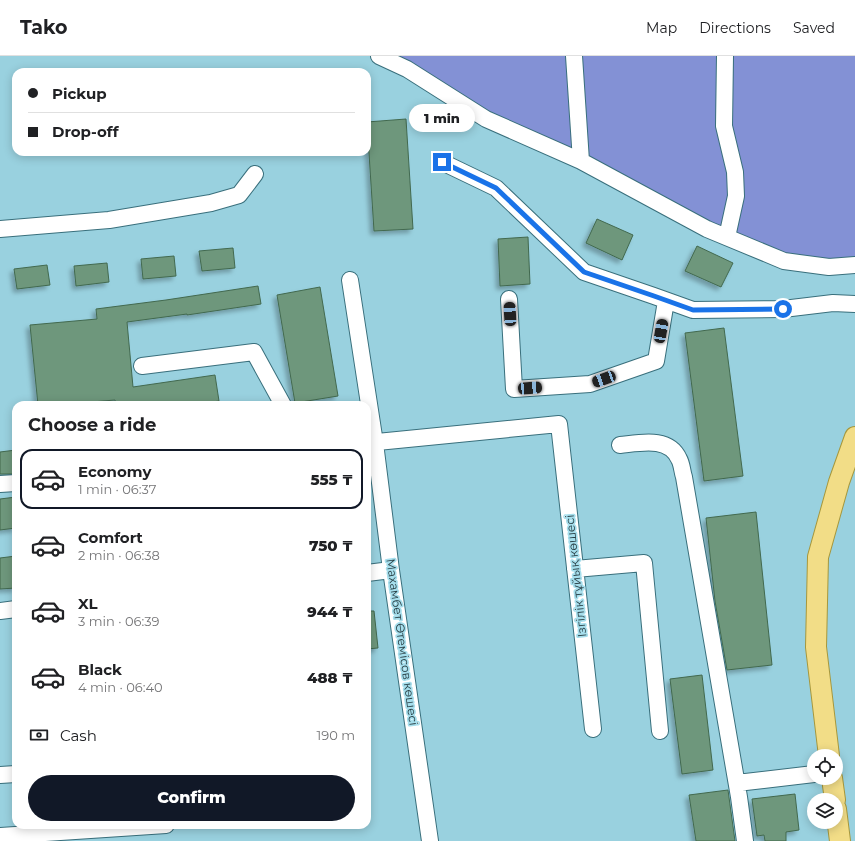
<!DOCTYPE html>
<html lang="en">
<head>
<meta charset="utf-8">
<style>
  :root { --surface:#fff; --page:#f6f6f6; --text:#202124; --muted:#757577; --line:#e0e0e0; --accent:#111827 }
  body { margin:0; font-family:Montserrat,sans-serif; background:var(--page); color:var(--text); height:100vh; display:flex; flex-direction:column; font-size:15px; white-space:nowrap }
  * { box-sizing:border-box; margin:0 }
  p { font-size:13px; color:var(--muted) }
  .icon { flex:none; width:22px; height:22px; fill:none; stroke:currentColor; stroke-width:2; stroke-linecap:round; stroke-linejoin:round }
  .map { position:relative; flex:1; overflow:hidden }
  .panel { position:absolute; left:12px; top:345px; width:359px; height:428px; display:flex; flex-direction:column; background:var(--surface); border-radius:12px; box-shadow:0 2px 10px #0003 }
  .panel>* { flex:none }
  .guide { position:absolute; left:12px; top:12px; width:359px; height:88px; border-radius:12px; box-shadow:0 2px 10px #0003; display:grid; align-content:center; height:88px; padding:0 16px; background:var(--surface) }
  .fabs { position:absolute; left:807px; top:693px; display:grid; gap:8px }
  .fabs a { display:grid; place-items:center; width:36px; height:36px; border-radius:50%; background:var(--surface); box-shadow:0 2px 10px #0003; font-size:20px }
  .end { position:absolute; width:18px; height:18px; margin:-9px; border:5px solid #1a73e8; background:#fff; box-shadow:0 0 0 2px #fff }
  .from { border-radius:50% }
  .bubble { position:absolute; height:28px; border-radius:14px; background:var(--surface); box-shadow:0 2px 10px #0003; font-size:13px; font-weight:800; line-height:28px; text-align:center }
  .car { position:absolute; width:12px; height:24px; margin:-12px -6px; border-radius:5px; box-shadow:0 0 3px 1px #0007; background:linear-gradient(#222 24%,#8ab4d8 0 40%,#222 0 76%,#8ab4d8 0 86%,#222 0) }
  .guide b { display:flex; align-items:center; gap:14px; height:38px; font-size:15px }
  .guide b+b { border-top:1px solid var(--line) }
  .guide i { width:10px; height:10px; background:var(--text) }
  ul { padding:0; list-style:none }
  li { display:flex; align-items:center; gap:12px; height:60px; margin:0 8px 6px; padding:0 8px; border:2px solid transparent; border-radius:12px }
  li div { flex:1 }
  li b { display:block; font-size:15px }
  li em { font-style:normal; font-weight:800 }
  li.on { border-color:var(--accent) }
  li>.icon { width:36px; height:36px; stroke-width:1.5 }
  h2 { padding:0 16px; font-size:18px; line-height:48px }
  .pay { display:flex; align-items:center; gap:10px; height:44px; padding:0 16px; font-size:15px }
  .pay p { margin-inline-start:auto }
  .button { display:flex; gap:8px; margin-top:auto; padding:8px 16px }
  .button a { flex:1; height:46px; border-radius:24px; background:var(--accent); color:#fff; font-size:16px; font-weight:800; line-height:46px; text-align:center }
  header { display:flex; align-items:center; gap:24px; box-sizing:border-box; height:56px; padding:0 20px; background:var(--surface); border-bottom:1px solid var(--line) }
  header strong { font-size:19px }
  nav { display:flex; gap:22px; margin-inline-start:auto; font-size:14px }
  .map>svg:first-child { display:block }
  .green { fill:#8391d5 }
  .building { fill:#6e977b; stroke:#42694f; filter:url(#shadow) }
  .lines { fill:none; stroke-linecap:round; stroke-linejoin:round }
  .minor-casing { stroke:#396f7c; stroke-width:18 }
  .major-casing { stroke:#a6973c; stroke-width:22 }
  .minor { stroke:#fff; stroke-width:16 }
  .major { stroke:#f2dd87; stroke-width:20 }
  .route { stroke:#1a73e8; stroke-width:5 }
  .labels { text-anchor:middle; stroke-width:3.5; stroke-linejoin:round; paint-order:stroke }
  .street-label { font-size:12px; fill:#294046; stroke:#a6deec }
</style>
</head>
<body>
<header>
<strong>Tako</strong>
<nav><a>Map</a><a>Directions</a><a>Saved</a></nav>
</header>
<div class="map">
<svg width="855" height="785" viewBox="0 0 855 785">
  <defs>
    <filter id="shadow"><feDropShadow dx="-3.5" dy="3.5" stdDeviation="2" flood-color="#0004"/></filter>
  </defs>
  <rect width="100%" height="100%" fill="#99d1df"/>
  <path class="green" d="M379,0h476v209l-26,2 -122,-38z"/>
  <path class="building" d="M406,63l7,110 -39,2 -7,-109z
    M597,163l36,16 -11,25 -36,-17z
    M528,181l2,47 -30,2 -2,-47z
    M697,190l36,17 -12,24 -36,-16z
    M233,192l2,20 -33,3 -3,-20z
    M174,200l2,20 -33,3 -2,-20z
    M107,207l2,19 -33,4 -2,-20z
    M47,209l3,20 -33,4 -3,-20z
    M258,230l3,18 -74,11v-1l-60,8 6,65 82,-12 4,26 -27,4h-76l-1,-5 -58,5h-19l-8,-80 67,-6 -1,-10 70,-9z
    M320,231l18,109 -43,7 -18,-108z
    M724,272l19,148 -39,5 -19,-148z
    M16,394v24h-16v-22z
    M16,441v31l-16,2v-31z
    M756,456l16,153 -45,5 -12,-69 -9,-83z
    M16,500v32l-16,1v-31z
    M367,555h7l4,37 -11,1z
    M702,619l11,95 -31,4 -12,-95z
    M728,734l7,51h-39l-7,-46z
    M795,738l4,36 -13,2v9h-21l-1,-6 -7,1 -5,-37z"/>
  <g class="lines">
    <defs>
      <path id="minor" d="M379,0l28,13 79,50 95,42 126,68 77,32 45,6 26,-2
        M574,0l7,105
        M725,0l-1,70 11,46 1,24 -9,41
        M442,106l54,26 88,84 70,24 39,14 90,-1 50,-6 22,1
        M0,173l109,-9 102,-17 28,-8 16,-21
        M350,224l25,163 16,127 39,271
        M509,243l5,90 76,-5 66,-23 10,-60
        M142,310l112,-14 29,53
        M367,387l192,-19 34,305
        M620,389c20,-2 49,-9 59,14 3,5 3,12 5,18l55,320 6,44
        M0,428l16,-1
        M575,513l69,-6 16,168
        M367,517l24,-3
        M0,555l16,-2
        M0,719l16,-1
        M737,727l77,-9
        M0,780l166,-11"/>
      <path id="major" d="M829,700l-13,-109 2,-90 21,-75 16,-45
        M832,722l3,22
        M836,753l4,32"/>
    </defs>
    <use href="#minor" class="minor-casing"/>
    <use href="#major" class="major-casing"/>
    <use href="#minor" class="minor"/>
    <use href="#major" class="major"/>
  </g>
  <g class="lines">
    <path class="route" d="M442,106l54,26 88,84 70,24 39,14 90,-1"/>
  </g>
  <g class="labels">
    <g class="street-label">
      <text transform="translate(576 520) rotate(-96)" y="4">Ізгілік тұйық көшесі</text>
      <text transform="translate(402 586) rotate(82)" y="4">Махамбет Өтемісов көшесі</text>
    </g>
  </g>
</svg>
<div class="fabs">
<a><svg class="icon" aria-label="locate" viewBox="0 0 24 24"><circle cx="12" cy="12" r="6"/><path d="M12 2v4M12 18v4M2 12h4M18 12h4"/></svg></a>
<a><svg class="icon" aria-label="layers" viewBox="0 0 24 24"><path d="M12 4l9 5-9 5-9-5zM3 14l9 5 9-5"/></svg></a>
</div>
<i class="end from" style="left:783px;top:253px"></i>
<i class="end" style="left:442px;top:106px"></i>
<div class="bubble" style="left:409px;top:48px;width:66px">1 min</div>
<i class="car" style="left:510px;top:258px;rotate:357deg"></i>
<i class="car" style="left:661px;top:275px;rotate:10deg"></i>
<i class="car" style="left:604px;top:323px;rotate:250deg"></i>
<i class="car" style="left:530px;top:332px;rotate:86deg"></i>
<div class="guide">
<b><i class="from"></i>Pickup</b>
<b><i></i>Drop-off</b>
</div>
<section class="panel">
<h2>Choose a ride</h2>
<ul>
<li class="on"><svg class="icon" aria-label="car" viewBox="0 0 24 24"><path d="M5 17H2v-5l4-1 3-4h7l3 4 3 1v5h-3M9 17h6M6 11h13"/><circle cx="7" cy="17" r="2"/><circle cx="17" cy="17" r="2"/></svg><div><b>Economy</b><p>1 min · 06:37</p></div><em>555 ₸</em></li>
<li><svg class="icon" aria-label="car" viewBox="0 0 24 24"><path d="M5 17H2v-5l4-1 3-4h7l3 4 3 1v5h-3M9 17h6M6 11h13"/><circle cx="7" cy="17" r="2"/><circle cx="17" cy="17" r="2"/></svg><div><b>Comfort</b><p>2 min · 06:38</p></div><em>750 ₸</em></li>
<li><svg class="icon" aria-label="car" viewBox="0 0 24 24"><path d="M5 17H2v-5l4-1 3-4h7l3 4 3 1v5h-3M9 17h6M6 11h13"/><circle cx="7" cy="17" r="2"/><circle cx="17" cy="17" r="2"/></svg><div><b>XL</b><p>3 min · 06:39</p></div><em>944 ₸</em></li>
<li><svg class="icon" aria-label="car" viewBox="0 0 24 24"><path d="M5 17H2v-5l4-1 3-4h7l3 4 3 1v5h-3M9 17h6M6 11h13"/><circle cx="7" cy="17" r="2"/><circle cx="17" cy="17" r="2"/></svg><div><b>Black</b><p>4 min · 06:40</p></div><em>488 ₸</em></li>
</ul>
<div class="pay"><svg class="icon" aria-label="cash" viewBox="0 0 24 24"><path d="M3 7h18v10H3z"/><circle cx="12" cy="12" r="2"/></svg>Cash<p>190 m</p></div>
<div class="button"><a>Confirm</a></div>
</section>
</div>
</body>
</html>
